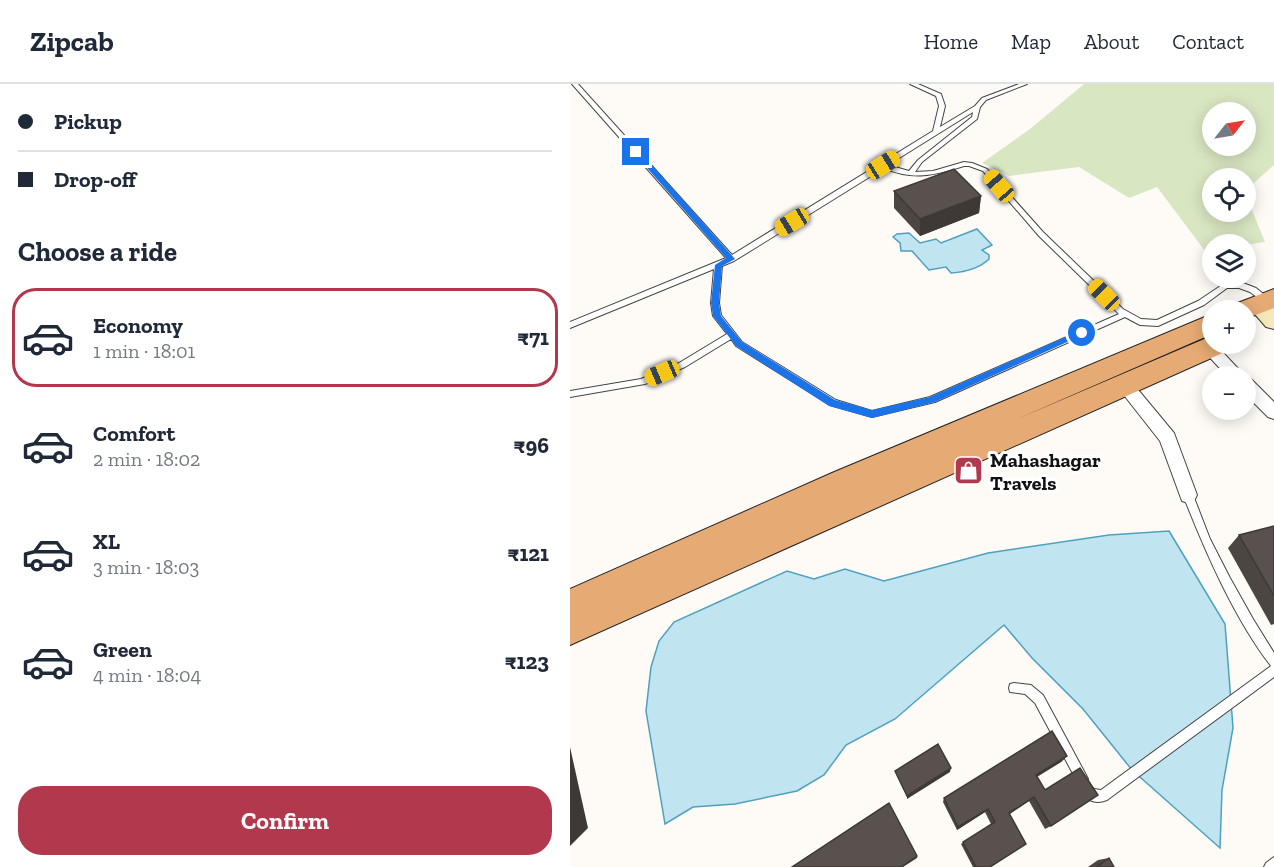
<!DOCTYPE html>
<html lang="en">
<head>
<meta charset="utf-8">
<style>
  :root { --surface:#fff; --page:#f6f6f7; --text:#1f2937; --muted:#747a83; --line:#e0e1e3; --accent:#b2384d }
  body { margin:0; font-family:"Zilla Slab",serif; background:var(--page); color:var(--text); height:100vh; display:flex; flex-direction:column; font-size:22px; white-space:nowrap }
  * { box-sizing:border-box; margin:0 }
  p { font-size:20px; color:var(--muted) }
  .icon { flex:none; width:33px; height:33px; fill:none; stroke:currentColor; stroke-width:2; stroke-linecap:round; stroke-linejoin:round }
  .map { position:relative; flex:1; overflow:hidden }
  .details { display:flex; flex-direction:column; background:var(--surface); width:570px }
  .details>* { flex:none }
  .banner { display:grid; align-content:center; height:132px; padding:0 18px; background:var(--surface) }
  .needle { width:39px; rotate:59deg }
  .fabs { position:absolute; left:632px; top:18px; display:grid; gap:12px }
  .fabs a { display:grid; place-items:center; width:54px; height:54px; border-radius:50%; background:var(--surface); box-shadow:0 3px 15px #0003; font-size:30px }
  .end { position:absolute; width:27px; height:27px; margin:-14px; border:8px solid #1a73e8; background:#fff; box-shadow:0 0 0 3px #fff }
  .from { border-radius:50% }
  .car { position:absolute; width:18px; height:36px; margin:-18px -9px; border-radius:8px; box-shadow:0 0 4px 2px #0007; background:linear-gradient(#f5c518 24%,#345 0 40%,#f5c518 0 76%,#345 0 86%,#f5c518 0) }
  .banner b { display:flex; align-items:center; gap:21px; height:57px; font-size:22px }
  .banner b+b { border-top:2px solid var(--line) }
  .banner i { width:15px; height:15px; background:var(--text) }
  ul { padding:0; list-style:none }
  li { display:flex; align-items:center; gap:18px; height:99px; margin:0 12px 9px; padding:0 6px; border:3px solid transparent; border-radius:24px }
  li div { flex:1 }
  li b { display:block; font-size:22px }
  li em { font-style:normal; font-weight:700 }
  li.on { border-color:var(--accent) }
  li>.icon { width:54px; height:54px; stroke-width:1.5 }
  h2 { padding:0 18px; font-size:27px; line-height:72px }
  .button { display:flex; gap:12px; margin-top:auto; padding:12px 18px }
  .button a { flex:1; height:69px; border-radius:24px; background:var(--accent); color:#fff; font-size:24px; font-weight:700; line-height:69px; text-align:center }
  header { display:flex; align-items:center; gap:36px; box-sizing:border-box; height:84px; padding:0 30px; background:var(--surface); border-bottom:2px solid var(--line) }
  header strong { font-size:28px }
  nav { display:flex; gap:33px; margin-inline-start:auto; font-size:21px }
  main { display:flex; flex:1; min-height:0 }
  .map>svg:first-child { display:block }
  .green { fill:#d9e6c2; fill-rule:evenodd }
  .water { fill:#c0e4f0; stroke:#4fa0be; stroke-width:1.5 }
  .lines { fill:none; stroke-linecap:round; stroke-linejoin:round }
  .service-casing { stroke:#444; stroke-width:2 }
  .minor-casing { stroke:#444; stroke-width:2 }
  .secondary-casing { stroke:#333; stroke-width:2 }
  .trunk-casing { stroke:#222; stroke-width:2 }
  .service { fill:#fff; fill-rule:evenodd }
  .minor { fill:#fff; fill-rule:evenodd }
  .secondary { fill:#f6e8b9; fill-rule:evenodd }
  .trunk { fill:#e6aa74; fill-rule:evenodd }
  .wall { fill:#4c4643 }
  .shaded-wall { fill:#3e3937 }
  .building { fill:#58514e; stroke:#3e3937; stroke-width:1.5 }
  .route { fill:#1a73e8 }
  .labels { text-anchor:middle; stroke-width:6; stroke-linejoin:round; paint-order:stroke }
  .poi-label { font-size:20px; font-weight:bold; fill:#111; stroke:#fff; text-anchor:start }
</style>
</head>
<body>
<header>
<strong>Zipcab</strong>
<nav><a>Home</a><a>Map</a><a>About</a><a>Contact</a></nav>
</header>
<main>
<section class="details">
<div class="banner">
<b><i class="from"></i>Pickup</b>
<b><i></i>Drop-off</b>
</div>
<h2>Choose a ride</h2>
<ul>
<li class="on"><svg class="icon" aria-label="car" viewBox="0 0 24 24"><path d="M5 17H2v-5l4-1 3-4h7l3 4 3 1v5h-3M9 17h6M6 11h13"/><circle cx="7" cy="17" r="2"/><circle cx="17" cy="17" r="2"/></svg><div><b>Economy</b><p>1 min · 18:01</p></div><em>₹71</em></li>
<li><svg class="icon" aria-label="car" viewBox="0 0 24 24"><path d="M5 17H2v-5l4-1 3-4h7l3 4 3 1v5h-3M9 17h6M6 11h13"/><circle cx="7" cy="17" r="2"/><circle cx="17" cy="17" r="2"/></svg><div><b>Comfort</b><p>2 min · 18:02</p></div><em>₹96</em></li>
<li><svg class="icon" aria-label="car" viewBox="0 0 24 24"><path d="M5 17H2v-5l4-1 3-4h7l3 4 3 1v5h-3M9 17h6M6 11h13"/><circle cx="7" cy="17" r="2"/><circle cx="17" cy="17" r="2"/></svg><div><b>XL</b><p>3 min · 18:03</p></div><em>₹121</em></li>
<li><svg class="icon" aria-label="car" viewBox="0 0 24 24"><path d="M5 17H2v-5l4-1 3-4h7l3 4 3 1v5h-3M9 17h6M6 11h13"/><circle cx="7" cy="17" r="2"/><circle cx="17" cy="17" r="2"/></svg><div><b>Green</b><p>4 min · 18:04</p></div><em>₹123</em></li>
</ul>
<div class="button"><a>Confirm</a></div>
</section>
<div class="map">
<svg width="704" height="783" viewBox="0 0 704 783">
  <rect width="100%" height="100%" fill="#fefbf6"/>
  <path class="green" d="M514,0h190v81l-29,26v-13h-33v34h33v-19l20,49 -20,3 -33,-1v6l-7,1 -48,-64 -28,11 -50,-31 -70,9 -27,-13 48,-34zM642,28h33v34h-33z"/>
  <path class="water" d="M407,145l15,16 -10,5 7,5v4c-10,10 -24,13 -38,14l-5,-6 -17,3 -17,-19h-11l-1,-8 -7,-6 4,-3 12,-1 11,10 16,-4 5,4z
    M599,447l56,93 8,104 -11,62 -2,58 -88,-78 -49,-61 -51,-51 -28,-33 -109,94 -49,26 -22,30 -27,16 -62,13 -42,3 -28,17 -19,-113 5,-44 8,-26 15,-19 113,-51 27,8 31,-10 39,12 104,-28 121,-18z"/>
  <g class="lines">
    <defs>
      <path id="service" d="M2,0h6l154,171 201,-124 6,-25 -3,-10 -26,-12h8l23,10 4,12 -5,21 35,-21 7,-8 37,-14h8l-41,16 -6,7 -3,12 -55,43 -7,10 18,-1 31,-9 8,1 15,6 56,63 80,77 18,10 16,1 41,-19 27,-18h18l13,5 16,13 -4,3 -3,-1 -15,-11 -11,-4h-12l-23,17 -46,21 -18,-1 -15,-8 -190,85 -63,15 -42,-12 -94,-59 -5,-7 -46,28 -40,17 -75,13v-6l71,-12 38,-16 48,-29 -14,-18 -2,-13 3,-34 -144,59v-6l156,-64zM403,28l-1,5 -54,43 -9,11 -21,-6zM394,82h5l14,5 56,65 80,78 -189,83 -58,14 -36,-11 -94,-58 -21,-27 -2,-12 3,-37 12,-5 150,-93c30,13 50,7 80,-2z
        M618,407l3,1 2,3 17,44 20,39 23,41 21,34v24l-167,123c-10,4 -20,2 -24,-8l2,-4 4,-2 5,3 7,1 170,-124c-37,-48 -66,-115 -88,-171l2,-3z
        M444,599l17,2 12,10 43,80 2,4 -2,4 -4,2 -4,-2 -43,-80 -10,-9 -15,-2 -1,-4 1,-4z
        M704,773v10h-10l2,-4z"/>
      <path id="minor" d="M639,258l6,2 30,32h-18l-26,-28 2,-4z
        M675,294l6,1 23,23v17l-6,-2 -23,-23z
        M554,295l6,1 44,53 23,62 -3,6 -6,2 -6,-2 -22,-60 -44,-56 2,-5z"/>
      <path id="secondary" d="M688,213l8,3 8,8v21l-8,-2 -19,-22 3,-5z"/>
      <path id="trunk" d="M704,205v19l-29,11v-9h-14l4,-6z
        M642,230v20l-197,86 194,-83 3,-1v8h19l-4,7 -657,294v-56l262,-116z"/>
    </defs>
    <use href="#service" class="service-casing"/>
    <use href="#minor" class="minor-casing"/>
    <use href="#secondary" class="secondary-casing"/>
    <use href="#trunk" class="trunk-casing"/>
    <use href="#service" class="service"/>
    <use href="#minor" class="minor"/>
    <use href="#secondary" class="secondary"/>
    <use href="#trunk" class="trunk"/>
  </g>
  <path class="wall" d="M324,107l87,5 -2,17 -59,23 -26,-28z
    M704,442v98l-3,1 -43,-77 11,-13z
    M497,672l-6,6 -24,15 14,49 -6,3 -16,-28 -19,13 -20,53h-17l-12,-23 30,-20 -6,-12 -28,18 -14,-28 1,-4z
    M539,774l5,9h-26l10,-7z"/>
  <path class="shaded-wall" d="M411,112l-2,17 -59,23v-17z
    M0,663l18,81 -18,18z
    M497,672l-6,6 -30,18 5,-5z
    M381,684l-1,4 -43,27v-3z
    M418,725l-3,3 -28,18 1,-3z
    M347,772v2l-14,9h-2z"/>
  <path class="building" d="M384,85l27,27 -61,23 -26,-28z
    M704,442v70l-35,-61z
    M482,647l15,25 -31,19 9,15 35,-22 18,27 -47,31 -17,-29 -25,16 17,31 -36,23h-14l-13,-25 32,-20 -7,-13 -30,18 -14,-29z
    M368,660l13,24 -44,28 -12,-25z
    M319,719l28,53 -16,11h-109z
    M539,774l5,9h-17z"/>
  <path class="route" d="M64,66h5l96,109 -13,7 -3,37 2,13 21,26 93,58 37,10 58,-13 149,-66 8,2 -152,69 -63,16 -43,-12 -93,-60 -23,-30 -2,-13 4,-38 11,-7 -92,-105z"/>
  <defs>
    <symbol id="shop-square" viewBox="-11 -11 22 22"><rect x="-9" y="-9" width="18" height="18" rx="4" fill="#b2384d" stroke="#fff"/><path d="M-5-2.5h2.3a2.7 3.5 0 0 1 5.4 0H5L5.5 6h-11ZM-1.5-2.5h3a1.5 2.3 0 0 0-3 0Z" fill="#fff"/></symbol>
  </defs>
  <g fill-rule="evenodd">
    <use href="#shop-square" x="382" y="370" width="33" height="33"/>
  </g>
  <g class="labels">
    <g class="poi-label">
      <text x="420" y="383">Mahashagar<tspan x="420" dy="23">Travels</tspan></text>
    </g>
  </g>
</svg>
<div class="fabs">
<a><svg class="needle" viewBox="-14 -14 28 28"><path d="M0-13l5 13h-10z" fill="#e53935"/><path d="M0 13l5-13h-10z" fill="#747a83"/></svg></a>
<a><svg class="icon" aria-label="locate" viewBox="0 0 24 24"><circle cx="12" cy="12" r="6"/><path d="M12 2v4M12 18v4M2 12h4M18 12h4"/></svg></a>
<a><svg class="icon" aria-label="layers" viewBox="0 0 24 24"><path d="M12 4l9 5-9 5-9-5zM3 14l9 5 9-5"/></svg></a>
<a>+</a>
<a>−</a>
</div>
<i class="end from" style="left:512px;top:249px"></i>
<i class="end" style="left:66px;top:68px"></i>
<i class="car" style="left:313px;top:81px;rotate:58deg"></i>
<i class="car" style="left:429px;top:102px;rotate:319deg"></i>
<i class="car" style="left:222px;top:138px;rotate:239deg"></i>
<i class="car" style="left:534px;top:211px;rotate:315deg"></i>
<i class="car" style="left:92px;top:289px;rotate:247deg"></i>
</div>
</main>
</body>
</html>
